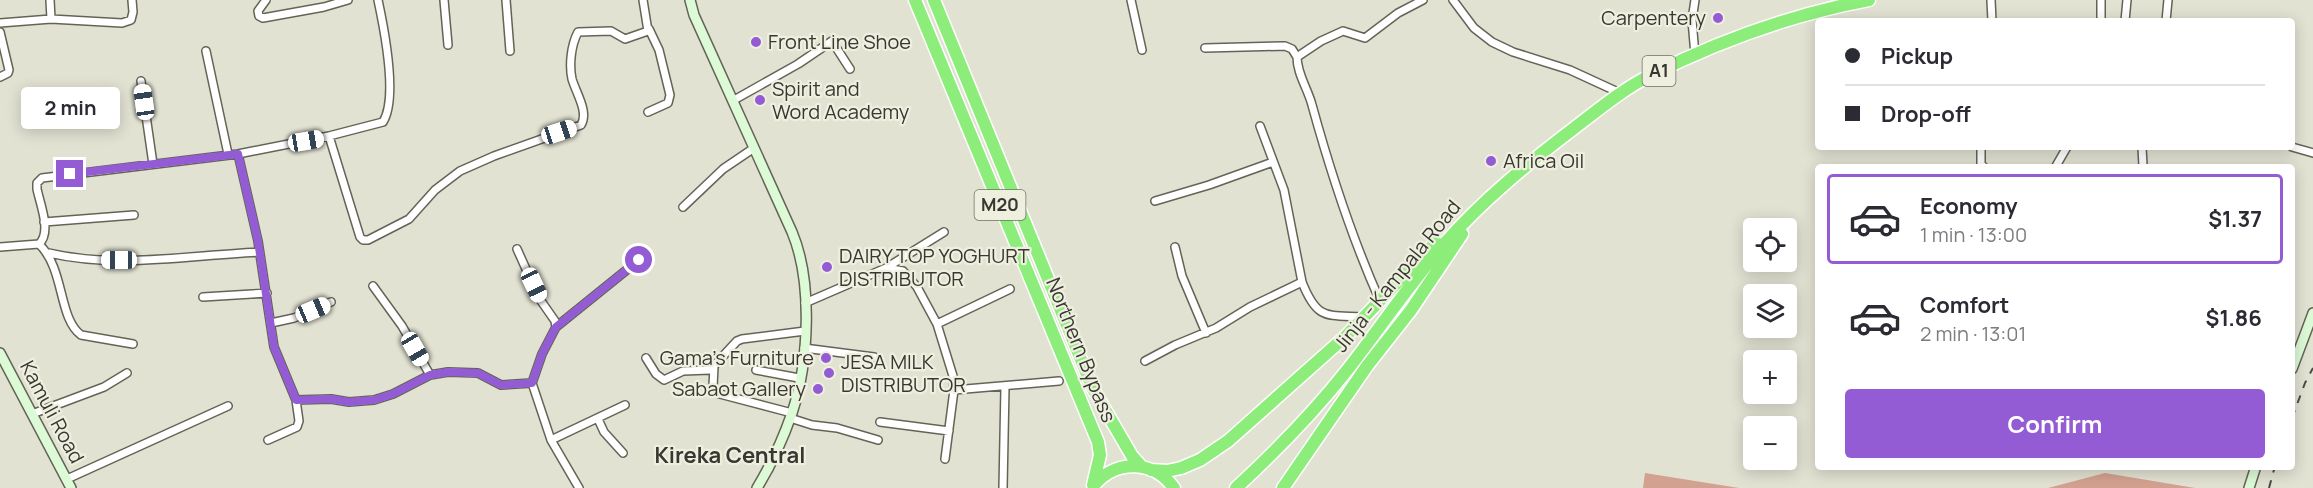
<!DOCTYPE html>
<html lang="en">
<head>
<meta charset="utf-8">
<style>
  :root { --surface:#fff; --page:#f2f2f3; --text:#2b2b33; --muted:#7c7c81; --line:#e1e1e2; --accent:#935cd4 }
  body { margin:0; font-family:Manrope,sans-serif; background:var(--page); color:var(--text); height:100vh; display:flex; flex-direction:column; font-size:22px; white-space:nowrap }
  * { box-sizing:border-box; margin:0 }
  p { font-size:20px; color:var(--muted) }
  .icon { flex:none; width:33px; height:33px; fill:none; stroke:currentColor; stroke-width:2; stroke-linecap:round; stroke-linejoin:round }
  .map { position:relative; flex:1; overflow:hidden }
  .side { position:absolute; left:1815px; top:164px; width:480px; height:306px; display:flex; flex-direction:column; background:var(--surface); border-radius:6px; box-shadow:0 3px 15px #0003 }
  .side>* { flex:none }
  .guide { position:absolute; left:1815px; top:18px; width:480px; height:132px; border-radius:6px; box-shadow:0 3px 15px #0003; display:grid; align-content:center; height:132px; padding:0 30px; background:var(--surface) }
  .fabs { position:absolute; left:1743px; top:218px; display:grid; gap:12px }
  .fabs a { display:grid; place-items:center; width:54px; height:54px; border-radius:6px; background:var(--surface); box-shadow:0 3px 15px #0003; font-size:30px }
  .end { position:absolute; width:27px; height:27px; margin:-14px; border:8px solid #935cd4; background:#fff; box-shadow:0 0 0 3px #fff }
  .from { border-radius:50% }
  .bubble { position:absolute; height:42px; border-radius:6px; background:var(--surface); box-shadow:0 3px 15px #0003; font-size:20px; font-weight:700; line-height:42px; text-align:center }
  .car { position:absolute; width:18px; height:36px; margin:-18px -9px; border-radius:8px; box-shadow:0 0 4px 2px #0007; background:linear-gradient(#fff 24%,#345 0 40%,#fff 0 76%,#345 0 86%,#fff 0) }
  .guide b { display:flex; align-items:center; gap:21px; height:57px; font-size:22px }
  .guide b+b { border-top:2px solid var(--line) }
  .guide i { width:15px; height:15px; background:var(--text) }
  ul { padding:10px 0 0; list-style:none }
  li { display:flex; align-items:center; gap:18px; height:90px; margin:0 12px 9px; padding:0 18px; border:3px solid transparent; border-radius:6px }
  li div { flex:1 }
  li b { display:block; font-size:22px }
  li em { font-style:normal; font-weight:700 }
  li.selected { border-color:var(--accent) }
  li>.icon { width:54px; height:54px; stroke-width:1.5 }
  .cta { display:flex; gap:12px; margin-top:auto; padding:12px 30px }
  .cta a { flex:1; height:69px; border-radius:6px; background:var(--accent); color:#fff; font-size:24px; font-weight:700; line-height:69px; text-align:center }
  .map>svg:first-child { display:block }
  .pitch { fill:#d3a18f }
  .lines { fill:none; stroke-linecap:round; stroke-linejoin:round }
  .street-casing { stroke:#646456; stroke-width:10 }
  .secondary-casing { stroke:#646456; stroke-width:12 }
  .highway-casing { stroke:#fff; stroke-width:15 }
  .street { stroke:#fff; stroke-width:7 }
  .secondary { stroke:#ddfad7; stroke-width:9 }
  .highway { stroke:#8ded7b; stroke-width:12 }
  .rail { stroke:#4c4c45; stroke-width:2; stroke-dasharray:8 8; stroke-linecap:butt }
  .route { stroke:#935cd4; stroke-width:8 }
  .poi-dot { fill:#935cd4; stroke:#efefe0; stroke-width:2 }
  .labels { text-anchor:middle; stroke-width:4.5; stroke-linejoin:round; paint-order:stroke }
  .shield { fill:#efefe0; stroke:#6f6f66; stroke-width:1.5 }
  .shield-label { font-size:18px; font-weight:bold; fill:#383832 }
  .poi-label { font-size:20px; fill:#383832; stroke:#efefe0; text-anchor:start }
  .street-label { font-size:20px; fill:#383832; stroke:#efefe0 }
  .quarter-label { font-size:22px; font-weight:bold; fill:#383832; stroke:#efefe0 }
</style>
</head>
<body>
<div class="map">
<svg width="2313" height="488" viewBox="0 0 2313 488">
  <rect width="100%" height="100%" fill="#e2e2d3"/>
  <path class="pitch" d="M1645,473l94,15h-96z
    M2105,473l90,15h-147z"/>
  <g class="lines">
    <defs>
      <path id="street" d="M50,0l1,19
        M266,0l-8,11 1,5 4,2 61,-11 24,-7
        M444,0l4,45
        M506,0l4,51
        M1131,0l11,50
        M1453,0l21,28 18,14 21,10 57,18 50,23
        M1991,0l1,21
        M2101,0v21
        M2125,21l2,-21
        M2166,21l2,-21
        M0,23l51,-4 71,4 9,-3 2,-8 -1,-12
        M0,32l9,38 -1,3 -8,4
        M1205,48l80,-2 7,3 5,8
        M206,51l22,103
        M1695,55l-3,-35 3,-20
        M141,81l12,83
        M734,100l64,-36 34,-23 18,28
        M648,112l20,-9 2,-8 -11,-45 -10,-21
        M1260,126l24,64 18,92
        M329,136l31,101 3,3h5l41,-21 26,-29 25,-19 34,-15 87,-31c8,-13 -5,-32 -9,-46 -3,-14 -1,-34 6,-47l33,-1 14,8 23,-8 -5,-31
        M1981,147v19h2
        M2142,147l1,19
        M2292,147l21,6
        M238,154l20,87 16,106 22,53 35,-1 18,3 25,-2 19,-6 37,-19 18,-3 30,1 23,12 31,-2
        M2056,166l11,-19
        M1155,201l54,-16 64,-23
        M683,207l40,-38 31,-21
        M44,222l90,-7
        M39,244c26,25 19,74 42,91l52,9
        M0,247l39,-3c13,-12 1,-40 -2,-55v-6l5,-5 196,-24 91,-18 54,-14c15,-24 1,-94 -5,-122
        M1175,247l7,29 24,57
        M517,249l22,49 16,23 1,6 -14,27 -10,29 19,57 28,48
        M49,253c68,16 141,2 210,-1
        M886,268l58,-36
        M373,286l29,40 28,49
        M203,297l64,-4
        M1380,301c-29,-65 -49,-127 -68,-196 -4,-16 -15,-31 -15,-48l24,-16 22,-10 22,7 33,-25 25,-13
        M805,303l81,-35 17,3 14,16 20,37 16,52 1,14 -9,69
        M271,323l23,-5 37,-16
        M937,324l73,-35
        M556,327l83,-67
        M804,348l70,9
        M646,358l10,16 8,6 19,-9 27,-1 27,-29 5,-2 63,-8
        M1145,361l30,-16 41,-17 34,-21 52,-25c15,38 24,33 60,35
        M714,366l-1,21 3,6 76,20
        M756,370l43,8
        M954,390l105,-9
        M32,414l72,-27 23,-14
        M790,418l22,7 25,3 41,12
        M598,419l6,13 19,21
        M880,422l69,9
        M268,440l29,-13 2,-6 -3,-21
        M551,440l74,-35
        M67,479l161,-73
        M1003,488l2,-101"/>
      <path id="secondary" d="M690,0l4,15 98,217c21,50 17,130 0,181 -9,26 -21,52 -35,75
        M0,353l71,135
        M2292,369l21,-56
        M2249,488l7,-22"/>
      <path id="highway" d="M915,0l183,442 2,13 -7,30
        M934,0l159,389 39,67 9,10
        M1151,470l16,1 14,-3 19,-8 28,-19 118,-105 90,-94
        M1096,483c22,-24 59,-22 78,5
        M1236,488c39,-36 79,-77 112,-119 32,-41 62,-86 97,-126 38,-43 82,-79 128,-114 25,-19 50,-40 78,-54 68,-34 143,-61 218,-75
        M1283,488l84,-122 44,-56 51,-76"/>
    </defs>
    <use href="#street" class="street-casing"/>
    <use href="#secondary" class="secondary-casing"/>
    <use href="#highway" class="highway-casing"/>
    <use href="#street" class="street"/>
    <use href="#secondary" class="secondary"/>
    <use href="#highway" class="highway"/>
    <path class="rail" d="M2292,418l13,-35 8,-15
      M2269,488l6,-22"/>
  </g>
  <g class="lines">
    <path class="route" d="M70,174l168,-20 20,87 16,106 22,53 35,-1 18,3 25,-2 19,-6 37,-19 18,-3 30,1 23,12 31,-2 10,-29 14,-27 83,-67"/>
  </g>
  <g class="poi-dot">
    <circle cx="1718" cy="18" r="6"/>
    <circle cx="756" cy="42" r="6"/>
    <circle cx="760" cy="100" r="6"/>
    <circle cx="1491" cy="161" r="6"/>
    <circle cx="827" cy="267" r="6"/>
    <circle cx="826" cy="358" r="6"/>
    <circle cx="829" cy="373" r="6"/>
    <circle cx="818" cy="389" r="6"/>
  </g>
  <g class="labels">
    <g class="shield">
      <rect x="1642.5" y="56" width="33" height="30" rx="4.5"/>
      <rect x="974.5" y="190" width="51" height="30" rx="4.5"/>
    </g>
    <g class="shield-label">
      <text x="1659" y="77">A1</text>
      <text x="1000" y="211">M20</text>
    </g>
    <g class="poi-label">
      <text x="1706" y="25" text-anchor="end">Carpentery</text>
      <text x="768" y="49">Front Line Shoe</text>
      <text x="772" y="96">Spirit and<tspan x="772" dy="23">Word Academy</tspan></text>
      <text x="1503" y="168">Africa Oil</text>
      <text x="839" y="263">DAIRY TOP YOGHURT<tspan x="839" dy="23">DISTRIBUTOR</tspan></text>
      <text x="814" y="365" text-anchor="end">Gama's Furniture</text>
      <text x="841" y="369">JESA MILK<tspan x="841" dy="23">DISTRIBUTOR</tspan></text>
      <text x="806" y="396" text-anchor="end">Sabaot Gallery</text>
    </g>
    <g class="street-label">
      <text transform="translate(1397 276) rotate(-51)" y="7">Jinja - Kampala Road</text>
      <text transform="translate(1081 350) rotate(68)" y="7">Northern Bypass</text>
      <text transform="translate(52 412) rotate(62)" y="7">Kamuli Road</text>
    </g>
    <g class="quarter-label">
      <text x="730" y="463">Kireka Central</text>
    </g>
  </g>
</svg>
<div class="fabs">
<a><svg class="icon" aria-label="locate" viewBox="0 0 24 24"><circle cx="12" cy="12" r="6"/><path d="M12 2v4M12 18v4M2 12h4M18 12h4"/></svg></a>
<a><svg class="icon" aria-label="layers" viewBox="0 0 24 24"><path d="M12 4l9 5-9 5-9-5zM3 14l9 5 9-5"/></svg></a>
<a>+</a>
<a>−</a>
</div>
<i class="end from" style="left:639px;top:260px"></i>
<i class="end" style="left:70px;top:174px"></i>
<div class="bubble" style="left:21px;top:87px;width:99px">2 min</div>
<i class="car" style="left:144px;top:102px;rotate:352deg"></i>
<i class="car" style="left:559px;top:132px;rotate:72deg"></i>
<i class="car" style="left:306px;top:141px;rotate:80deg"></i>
<i class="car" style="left:119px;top:260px;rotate:270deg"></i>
<i class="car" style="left:534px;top:285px;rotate:155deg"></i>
<i class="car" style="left:313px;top:310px;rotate:67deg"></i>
<i class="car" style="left:415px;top:349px;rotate:150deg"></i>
<div class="guide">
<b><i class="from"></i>Pickup</b>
<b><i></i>Drop-off</b>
</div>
<section class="side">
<ul>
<li class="selected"><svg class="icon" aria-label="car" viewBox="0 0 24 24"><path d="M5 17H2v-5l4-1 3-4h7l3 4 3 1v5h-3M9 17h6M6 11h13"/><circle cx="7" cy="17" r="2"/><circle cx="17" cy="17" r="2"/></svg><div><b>Economy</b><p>1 min · 13:00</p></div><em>$1.37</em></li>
<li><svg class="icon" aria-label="car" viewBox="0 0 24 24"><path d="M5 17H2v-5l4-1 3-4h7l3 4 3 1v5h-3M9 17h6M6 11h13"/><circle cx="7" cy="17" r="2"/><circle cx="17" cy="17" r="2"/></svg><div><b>Comfort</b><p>2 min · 13:01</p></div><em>$1.86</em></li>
</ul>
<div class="cta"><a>Confirm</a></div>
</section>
</div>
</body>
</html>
